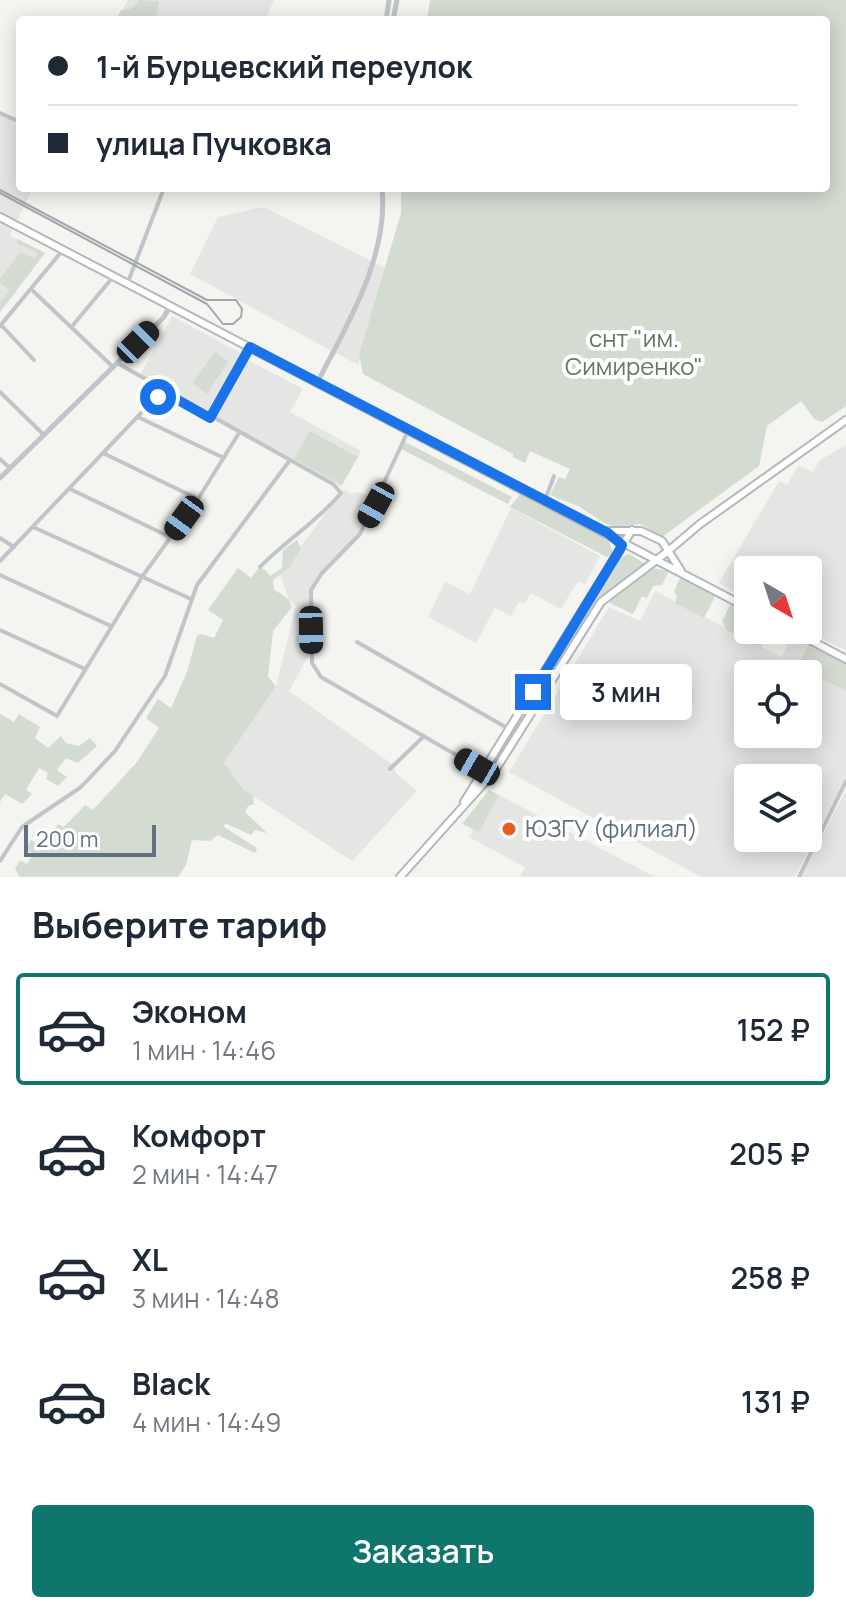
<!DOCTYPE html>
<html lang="ru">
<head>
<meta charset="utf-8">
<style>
  :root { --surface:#fff; --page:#f6f6f7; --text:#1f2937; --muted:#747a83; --line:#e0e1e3; --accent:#0f766e }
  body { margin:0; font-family:Manrope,sans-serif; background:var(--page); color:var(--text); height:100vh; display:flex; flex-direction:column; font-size:30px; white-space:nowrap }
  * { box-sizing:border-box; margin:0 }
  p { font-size:26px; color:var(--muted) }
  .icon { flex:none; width:44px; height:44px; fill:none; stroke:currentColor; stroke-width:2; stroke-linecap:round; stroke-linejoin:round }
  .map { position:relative; height:877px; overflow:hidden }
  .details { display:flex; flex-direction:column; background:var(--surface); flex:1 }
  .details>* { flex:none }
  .guide { position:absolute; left:16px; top:16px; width:814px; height:176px; border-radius:8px; box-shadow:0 4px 20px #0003; display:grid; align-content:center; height:176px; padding:0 32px; background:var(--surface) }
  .needle { width:52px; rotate:141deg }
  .fabs { position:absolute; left:734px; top:556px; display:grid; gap:16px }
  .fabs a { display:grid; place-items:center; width:88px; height:88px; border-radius:8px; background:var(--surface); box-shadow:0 4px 20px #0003; font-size:40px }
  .scale { position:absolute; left:24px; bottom:20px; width:132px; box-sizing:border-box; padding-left:8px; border:4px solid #627182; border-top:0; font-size:22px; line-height:28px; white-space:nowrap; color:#627182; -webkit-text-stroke:6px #fff; paint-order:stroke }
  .end { position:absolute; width:36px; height:36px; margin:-18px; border:10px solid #1a73e8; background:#fff; box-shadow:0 0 0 4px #fff }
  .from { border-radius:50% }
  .bubble { position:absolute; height:56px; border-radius:8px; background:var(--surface); box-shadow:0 4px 20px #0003; font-size:26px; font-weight:600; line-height:56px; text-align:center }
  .car { position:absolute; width:24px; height:48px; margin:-24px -12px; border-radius:10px; box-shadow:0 0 6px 2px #0007; background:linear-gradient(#222 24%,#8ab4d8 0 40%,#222 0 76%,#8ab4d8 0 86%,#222 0) }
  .guide b { display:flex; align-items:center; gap:28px; height:76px; font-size:30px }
  .guide b+b { border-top:2px solid var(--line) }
  .guide i { width:20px; height:20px; background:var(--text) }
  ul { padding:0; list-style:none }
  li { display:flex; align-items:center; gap:24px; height:112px; margin:0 16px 12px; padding:0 16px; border:4px solid transparent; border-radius:8px }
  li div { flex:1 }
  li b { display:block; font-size:30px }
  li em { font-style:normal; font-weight:600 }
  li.current { border-color:var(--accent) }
  li>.icon { width:72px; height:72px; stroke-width:1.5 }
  h2 { padding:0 32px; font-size:36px; line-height:96px }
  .action { display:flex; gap:16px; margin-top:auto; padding:16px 32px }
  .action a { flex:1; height:92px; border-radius:8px; background:var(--accent); color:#fff; font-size:32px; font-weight:600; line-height:92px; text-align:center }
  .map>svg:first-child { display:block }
  .built { fill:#e5e6e4; fill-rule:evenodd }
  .green { fill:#d4dbd1 }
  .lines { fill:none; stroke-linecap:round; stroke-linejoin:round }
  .secondary-casing { stroke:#b3b8bd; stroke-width:10 }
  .primary-casing { stroke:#b4b8bc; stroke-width:10 }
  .minor { stroke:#c1c4c8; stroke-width:4 }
  .tertiary { stroke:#c1c4c8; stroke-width:5 }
  .secondary { stroke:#fff; stroke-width:6 }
  .primary { stroke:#fff; stroke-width:6 }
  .tram { stroke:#a1a7ad; stroke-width:2 }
  .route { stroke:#1a73e8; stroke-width:10 }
  .poi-dot { fill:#e75e1d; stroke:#fff; stroke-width:3 }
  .labels { text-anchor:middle; stroke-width:8; stroke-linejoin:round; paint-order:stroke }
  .park-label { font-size:24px; fill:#647961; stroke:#fff }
  .poi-label { font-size:24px; fill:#627182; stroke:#fff; text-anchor:start }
</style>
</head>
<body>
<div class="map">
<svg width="846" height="877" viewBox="0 0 846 877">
  <rect width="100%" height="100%" fill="#f4f4f0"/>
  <path class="built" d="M128,0h146l-9,20h-148z
    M0,113l20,9v66h13l-23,47 35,18 -45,59z
    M264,207l121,61 -27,97 -168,-91 28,-57z
    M172,316l69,37 -34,59 -67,-37z
    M246,359l57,30 -13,23 71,39 -20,36 -128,-70z
    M846,445v206l-41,-21 3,-60h-60v29l-29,-16 60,-102 8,4 12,-20 14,7 7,-12z
    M344,489l6,5 10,-2 16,8 -18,34 -35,34 -14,23 1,62 -21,38 103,73 4,9 21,18 -65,70 -108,-71 -20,-27 52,-77 20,-80 -7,-6 -9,-26z
    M511,508l89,48 -15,28 -7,-3 -17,28 -30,-16 -7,11 -5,-2 -8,14 -16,-8 -19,35 -48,-26 17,-35 25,12z
    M655,591l126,66 12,-21 53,28v112l-51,101h-94l-192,-105 100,-165 31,14zM748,674h60v60h-60zM748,778h60v60h-60z
    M846,790v87h-45l12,-23z
    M495,793l160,84h-135l5,-10 -56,-30z"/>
  <path class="green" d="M139,0l20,1 -3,15 10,4h-50l5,-10 10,-1z
    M430,0h416v406l-24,16 -7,-2 -14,-19 -34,25 -8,40 -97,71 -21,-13 -24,3 -11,-3 -28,-18 -28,-11 9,-18 6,2 5,-10 -40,-18 -5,12 -12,-6v-3l-150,-80 -4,-19 42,-142v-25h425v-168h-399z
    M17,239l28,14 -45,59v-10l10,-12 -10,-7v-5l21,-26 13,6 4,-5 -20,-9z
    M215,351l13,11 -21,32 -14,-11z
    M310,431l48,26 -16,28 -48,-26z
    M405,442l107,55 -4,7 -107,-55z
    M521,493l88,47 4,14 -6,3 -97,-50z
    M297,540l4,8 -12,20 -16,12 1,9 15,11 3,7 -19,24 -5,46 8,9 -52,77 20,27 9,5 1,9 -6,2 -3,6 22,21 -12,-3 -4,5 -26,-12 -1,4 33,21 -2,5 -37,-18 -8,6 -18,-1 -6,25 -8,12h-158l-5,-8 5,-9 7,4 6,-10 -7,-5 5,-9 12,6 15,-22 6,3 21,-22 8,5 44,-48 22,-34 -13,-10 12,-19 13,9 16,-36 10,-36 4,-2 13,4 9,-18 -15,-10 30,-42 13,10 7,-9h6l6,7 12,-8 1,-18z
    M629,554l18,11 -45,32 -72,109 -1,-4 89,-143z
    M652,568l17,3 -7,14 -9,1 -6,12 -5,-2 -9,18 -23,-11 5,-9z
    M681,576l35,19 -12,23 -29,-15 2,-6 -3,-6z
    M731,603l17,9v18h21l-8,16 -34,-15 -5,-10z
    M809,645l37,19v27l-49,-26z
    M0,714l14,8 5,-8 21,13 -5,11 13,10 13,-12 5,7 13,3 11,-8 7,8 -19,17 -12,-5 -9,12 10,7 -9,9 -12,-7 2,-6 -9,-5 -13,22 6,4 -10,10 -17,-10 -5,8z
    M489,790l10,5 -20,37 -17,-8z"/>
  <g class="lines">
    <defs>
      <path id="secondary" d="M667,552l33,-28 146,-104"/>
      <path id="primary" d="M0,217l748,391
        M608,531h33l21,10 19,30
        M791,630l55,29
        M464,802l168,-272
        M400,877l94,-105 107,-170 66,-50"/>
    </defs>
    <use href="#secondary" class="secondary-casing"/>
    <use href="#primary" class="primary-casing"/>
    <path class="minor" d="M0,113l20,9
      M128,282l36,-94
      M31,289l82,78
      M1,325l33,35
      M73,325l40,-48
      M0,326l62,-75
      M117,363l216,121 8,9c-24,29 -55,47 -81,74
      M0,392l44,43
      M140,418l84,40
      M210,418l40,-71
      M408,431l-48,103 -38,39 -11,17 1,73 9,14 163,94
      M105,454l93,45
      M0,459l10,9
      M70,489l100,48
      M545,500l9,-24
      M33,527l158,72
      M0,538l14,9
      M0,561l162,-170
      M0,575l111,51
      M0,630l85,39
      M357,642l152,87
      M0,684l57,32 85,-139 56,-78 41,-66
      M390,769l34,-33
      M0,861l22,-34 59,-40 34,-36 50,-75 32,-91 93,-125
      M799,877l47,-96"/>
    <path class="tertiary" d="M386,20l3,-20
      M393,20l4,-20
      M317,383c30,-58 72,-127 65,-195
      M0,478l164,-161 6,-11"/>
    <use href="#secondary" class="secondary"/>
    <use href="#primary" class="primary"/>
    <path class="tram" d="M0,190l207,110h29l6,9 -1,8 -8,7h-10l-16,-20 -207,-111"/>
  </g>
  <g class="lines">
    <path class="route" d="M158,397l4,-6 48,27 40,-71 358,186 14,12 -3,6 -86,141"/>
  </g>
  <circle class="poi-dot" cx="509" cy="829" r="8"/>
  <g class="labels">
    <g class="park-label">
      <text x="634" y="347">снт "им.<tspan x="634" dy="28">Симиренко"</tspan></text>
    </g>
    <g class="poi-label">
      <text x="525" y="837">ЮЗГУ (филиал)</text>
    </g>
  </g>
</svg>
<div class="fabs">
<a><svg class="needle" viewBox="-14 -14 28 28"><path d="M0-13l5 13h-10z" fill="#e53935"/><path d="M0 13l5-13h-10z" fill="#747a83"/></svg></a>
<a><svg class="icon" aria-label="locate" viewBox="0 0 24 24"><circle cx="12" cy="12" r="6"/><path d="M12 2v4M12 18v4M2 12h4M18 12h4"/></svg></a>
<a><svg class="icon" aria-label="layers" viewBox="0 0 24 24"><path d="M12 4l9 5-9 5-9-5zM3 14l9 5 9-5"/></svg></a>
</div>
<div class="scale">200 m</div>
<i class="end from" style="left:158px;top:397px"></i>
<i class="end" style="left:533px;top:692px"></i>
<div class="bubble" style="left:560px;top:664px;width:132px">3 мин</div>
<i class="car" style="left:138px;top:342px;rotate:45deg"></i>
<i class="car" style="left:376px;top:505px;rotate:209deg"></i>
<i class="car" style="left:184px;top:518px;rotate:216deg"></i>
<i class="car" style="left:311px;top:630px;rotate:179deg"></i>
<i class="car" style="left:477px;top:767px;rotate:300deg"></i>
<div class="guide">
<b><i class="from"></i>1-й Бурцевский переулок</b>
<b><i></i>улица Пучковка</b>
</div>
</div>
<section class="details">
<h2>Выберите тариф</h2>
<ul>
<li class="current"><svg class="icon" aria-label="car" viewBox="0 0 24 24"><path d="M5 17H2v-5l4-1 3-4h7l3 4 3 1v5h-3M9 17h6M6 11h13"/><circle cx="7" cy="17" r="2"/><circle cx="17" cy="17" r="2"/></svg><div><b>Эконом</b><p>1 мин · 14:46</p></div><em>152 ₽</em></li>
<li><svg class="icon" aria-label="car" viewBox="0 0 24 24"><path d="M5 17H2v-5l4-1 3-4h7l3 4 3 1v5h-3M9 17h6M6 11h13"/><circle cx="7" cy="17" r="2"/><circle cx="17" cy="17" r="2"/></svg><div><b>Комфорт</b><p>2 мин · 14:47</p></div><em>205 ₽</em></li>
<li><svg class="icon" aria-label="car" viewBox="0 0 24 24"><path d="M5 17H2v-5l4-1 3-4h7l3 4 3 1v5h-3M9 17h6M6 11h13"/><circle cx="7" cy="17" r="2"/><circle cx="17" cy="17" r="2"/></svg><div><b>XL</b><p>3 мин · 14:48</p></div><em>258 ₽</em></li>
<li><svg class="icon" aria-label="car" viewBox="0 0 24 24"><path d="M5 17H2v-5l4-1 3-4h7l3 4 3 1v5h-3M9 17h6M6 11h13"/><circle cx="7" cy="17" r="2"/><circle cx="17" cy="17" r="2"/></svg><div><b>Black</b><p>4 мин · 14:49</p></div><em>131 ₽</em></li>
</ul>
<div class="action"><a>Заказать</a></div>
</section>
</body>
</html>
